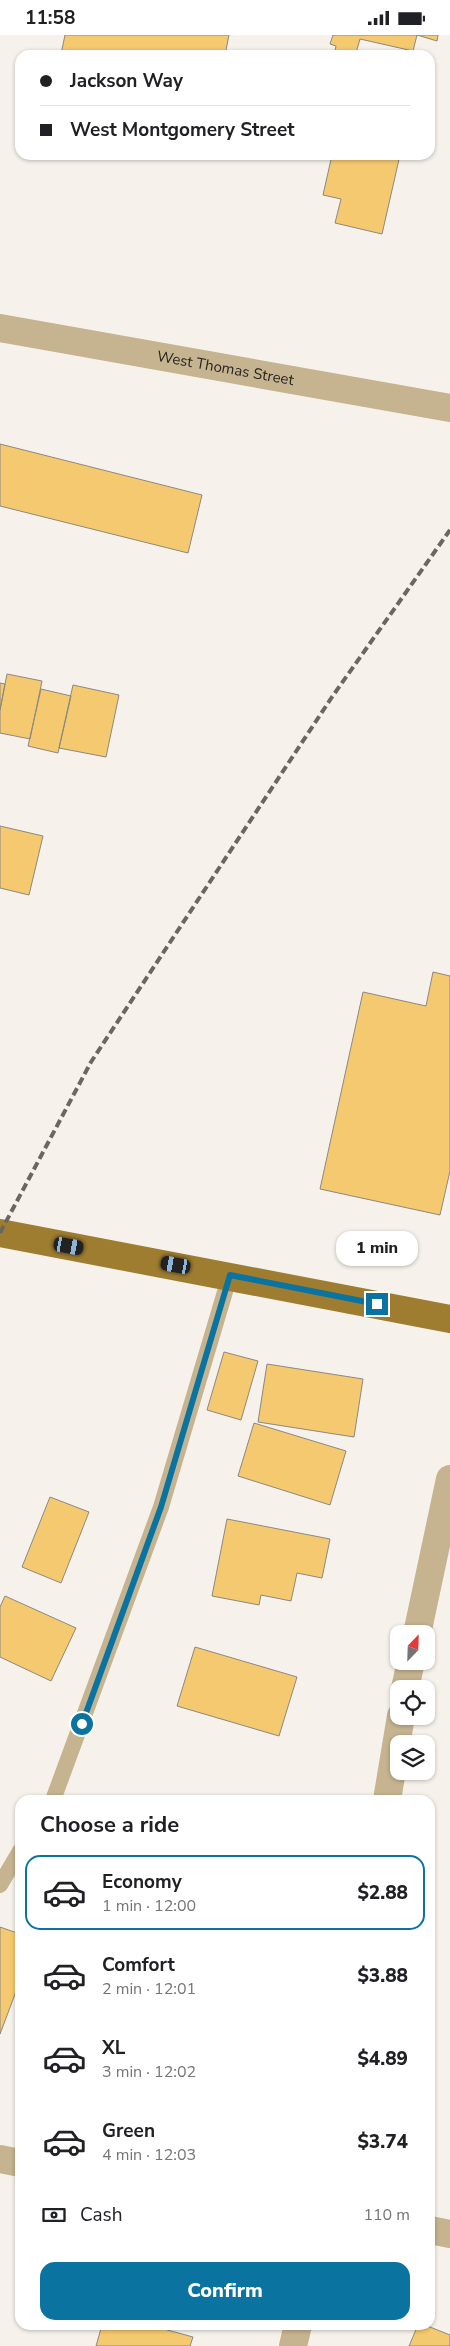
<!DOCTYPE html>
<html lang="en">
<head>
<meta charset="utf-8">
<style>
  :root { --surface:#fff; --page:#f2f2f2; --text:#202124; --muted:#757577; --line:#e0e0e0; --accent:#0b739f }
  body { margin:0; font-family:"Nunito Sans",sans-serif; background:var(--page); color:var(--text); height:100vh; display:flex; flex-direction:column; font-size:19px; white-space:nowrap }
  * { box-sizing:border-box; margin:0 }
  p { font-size:16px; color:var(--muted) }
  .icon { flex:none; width:28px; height:28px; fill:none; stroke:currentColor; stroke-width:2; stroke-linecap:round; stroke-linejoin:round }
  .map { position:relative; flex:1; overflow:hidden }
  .panel { position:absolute; left:15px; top:1760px; width:420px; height:535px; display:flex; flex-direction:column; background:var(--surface); border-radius:15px; box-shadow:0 1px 4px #0004 }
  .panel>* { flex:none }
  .hud { position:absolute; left:15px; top:15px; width:420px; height:110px; border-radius:15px; box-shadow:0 1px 4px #0004; display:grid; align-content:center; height:110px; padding:0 25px; background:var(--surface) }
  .needle { width:32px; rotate:23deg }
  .controls { position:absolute; left:390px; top:1590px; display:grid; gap:10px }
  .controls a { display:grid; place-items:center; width:45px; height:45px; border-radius:10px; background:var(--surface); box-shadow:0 1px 4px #0004; font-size:25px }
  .end { position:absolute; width:22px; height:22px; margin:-11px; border:6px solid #0b739f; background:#fff; box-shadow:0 0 0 2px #fff }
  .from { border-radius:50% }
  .bubble { position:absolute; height:35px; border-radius:15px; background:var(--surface); box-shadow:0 1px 4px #0004; font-size:16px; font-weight:800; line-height:35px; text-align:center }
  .car { position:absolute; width:15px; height:30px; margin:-15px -8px; border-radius:6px; box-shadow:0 0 4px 1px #0007; background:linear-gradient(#222 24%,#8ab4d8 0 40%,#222 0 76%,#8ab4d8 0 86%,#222 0) }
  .hud b { display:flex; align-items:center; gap:18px; height:48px; font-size:19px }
  .hud b+b { border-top:1px solid var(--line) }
  .hud i { width:12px; height:12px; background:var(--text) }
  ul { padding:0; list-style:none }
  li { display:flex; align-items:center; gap:15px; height:75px; margin:0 10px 8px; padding:0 15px; border:2px solid transparent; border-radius:15px }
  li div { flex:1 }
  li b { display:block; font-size:19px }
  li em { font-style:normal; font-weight:800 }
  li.active { border-color:var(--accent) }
  li>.icon { width:45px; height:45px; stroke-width:1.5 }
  h2 { padding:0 25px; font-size:22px; line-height:60px }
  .pay { display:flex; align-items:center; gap:12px; height:55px; padding:0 25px; font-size:19px }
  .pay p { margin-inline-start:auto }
  .primary-button { display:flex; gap:10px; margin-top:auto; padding:10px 25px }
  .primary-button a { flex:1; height:58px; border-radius:15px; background:var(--accent); color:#fff; font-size:20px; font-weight:800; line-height:58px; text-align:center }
  .status { display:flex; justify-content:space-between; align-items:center; height:35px; padding:0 25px; background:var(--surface); direction:ltr }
  .status svg { height:14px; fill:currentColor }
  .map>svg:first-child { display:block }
  .building { fill:#f4c96f; stroke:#8c8881 }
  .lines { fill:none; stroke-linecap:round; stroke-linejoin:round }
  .service { stroke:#c6b38f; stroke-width:16 }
  .minor { stroke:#c6b38f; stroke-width:28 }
  .primary { stroke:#9e7d31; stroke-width:28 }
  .rail { stroke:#6a6763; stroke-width:4; stroke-dasharray:8 4; stroke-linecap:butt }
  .route { stroke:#0b739f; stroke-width:6 }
  .labels { text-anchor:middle; stroke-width:4; stroke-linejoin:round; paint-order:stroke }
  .street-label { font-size:15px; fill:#272522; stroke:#fff }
</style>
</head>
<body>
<div class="status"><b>11:58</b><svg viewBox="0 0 49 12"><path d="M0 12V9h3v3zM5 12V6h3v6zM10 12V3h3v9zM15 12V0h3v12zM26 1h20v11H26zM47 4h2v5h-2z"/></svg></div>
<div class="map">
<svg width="450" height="2311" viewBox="0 0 450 2311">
  <rect width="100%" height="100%" fill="#f6f2eb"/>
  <path class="building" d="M65,0h164l-4,20h-159l-5,-1z
    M333,0h105l-1,6 -20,-6 -4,16 -53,-12 -4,14 7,2h-29l2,-9 -6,-2z
    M430,37l4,1 -4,14z
    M332,120h68l-18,79 -47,-11 6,-24 -18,-4z
    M0,409l202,51 -14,58 -188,-47z
    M7,639l35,7 -12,58 -30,-6v-23z
    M0,648l5,1 -5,26z
    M73,650l46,10 -13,62 -47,-9z
    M41,654l30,7 -13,57 -30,-7z
    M0,791l43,10 -14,59 -29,-7z
    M433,937l17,4v195l-10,44 -120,-26 43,-197 63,14z
    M224,1317l34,9 -17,59 -34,-10z
    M267,1329l96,15 -9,58 -96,-15z
    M254,1388l92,28 -16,54 -92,-29z
    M50,1462l39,15 -28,71 -39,-16z
    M227,1484l103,20 -8,39 -25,-5 -6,28 -30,-6 -2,10 -47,-9z
    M5,1561l71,32 -25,53 -51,-24v-50z
    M195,1612l102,30 -18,59 -102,-30z
    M0,1892l20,7v47l-20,53z
    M102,2290h47l44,12 -3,9h-94z
    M418,2290h7l25,10v11h-41z"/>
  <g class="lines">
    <path class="service" d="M53,1765l108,-293 69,-232
      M0,1850l20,-34"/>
    <g class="minor">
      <path id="s1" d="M0,293l450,80"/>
      <path d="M417,1599l33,-155"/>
      <path d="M405,1654l6,-28"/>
      <path d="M387,1765l14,-84"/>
      <path d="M0,2124l20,4"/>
      <path d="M430,2195l20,4"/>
      <path d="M293,2311l5,-21"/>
    </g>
    <path class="primary" d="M0,1198l450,86"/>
    <path class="rail" d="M0,1198l91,-171 241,-365 118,-167"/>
  </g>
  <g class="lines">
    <path class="route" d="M82,1689l79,-217 69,-232 147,29"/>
  </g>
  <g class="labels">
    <g class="street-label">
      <text dy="5" stroke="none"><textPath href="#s1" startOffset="229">West Thomas Street</textPath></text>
    </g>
  </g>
</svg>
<div class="controls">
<a><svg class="needle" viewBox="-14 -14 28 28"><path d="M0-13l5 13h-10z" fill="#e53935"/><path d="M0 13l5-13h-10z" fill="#757577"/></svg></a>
<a><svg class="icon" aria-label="locate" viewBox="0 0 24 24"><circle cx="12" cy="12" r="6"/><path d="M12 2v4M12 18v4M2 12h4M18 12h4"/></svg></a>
<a><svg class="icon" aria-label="layers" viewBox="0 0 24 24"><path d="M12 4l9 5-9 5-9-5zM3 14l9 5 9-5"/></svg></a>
</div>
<i class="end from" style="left:82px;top:1689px"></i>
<i class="end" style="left:377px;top:1269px"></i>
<div class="bubble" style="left:336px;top:1196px;width:82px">1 min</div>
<i class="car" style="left:69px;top:1211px;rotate:100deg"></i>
<i class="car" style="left:176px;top:1230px;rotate:280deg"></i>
<div class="hud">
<b><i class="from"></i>Jackson Way</b>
<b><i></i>West Montgomery Street</b>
</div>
<section class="panel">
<h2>Choose a ride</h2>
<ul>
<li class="active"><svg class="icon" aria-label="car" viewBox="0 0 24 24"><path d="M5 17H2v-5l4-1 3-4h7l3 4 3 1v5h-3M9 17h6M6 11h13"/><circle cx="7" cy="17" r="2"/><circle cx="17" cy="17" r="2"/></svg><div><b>Economy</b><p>1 min · 12:00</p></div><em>$2.88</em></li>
<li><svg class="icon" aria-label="car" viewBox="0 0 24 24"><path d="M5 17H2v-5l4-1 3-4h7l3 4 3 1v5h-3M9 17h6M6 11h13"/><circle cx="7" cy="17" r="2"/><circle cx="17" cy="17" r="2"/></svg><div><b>Comfort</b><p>2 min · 12:01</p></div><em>$3.88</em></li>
<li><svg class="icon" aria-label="car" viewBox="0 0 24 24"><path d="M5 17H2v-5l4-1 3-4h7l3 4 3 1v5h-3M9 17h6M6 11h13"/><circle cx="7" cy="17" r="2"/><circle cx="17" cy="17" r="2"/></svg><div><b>XL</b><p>3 min · 12:02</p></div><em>$4.89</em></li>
<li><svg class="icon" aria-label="car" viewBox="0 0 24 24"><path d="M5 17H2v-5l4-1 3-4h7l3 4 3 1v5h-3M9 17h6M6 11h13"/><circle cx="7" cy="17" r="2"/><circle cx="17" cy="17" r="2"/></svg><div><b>Green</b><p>4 min · 12:03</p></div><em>$3.74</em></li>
</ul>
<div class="pay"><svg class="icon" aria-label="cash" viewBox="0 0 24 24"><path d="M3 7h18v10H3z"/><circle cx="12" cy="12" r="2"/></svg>Cash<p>110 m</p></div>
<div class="primary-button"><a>Confirm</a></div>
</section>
</div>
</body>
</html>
